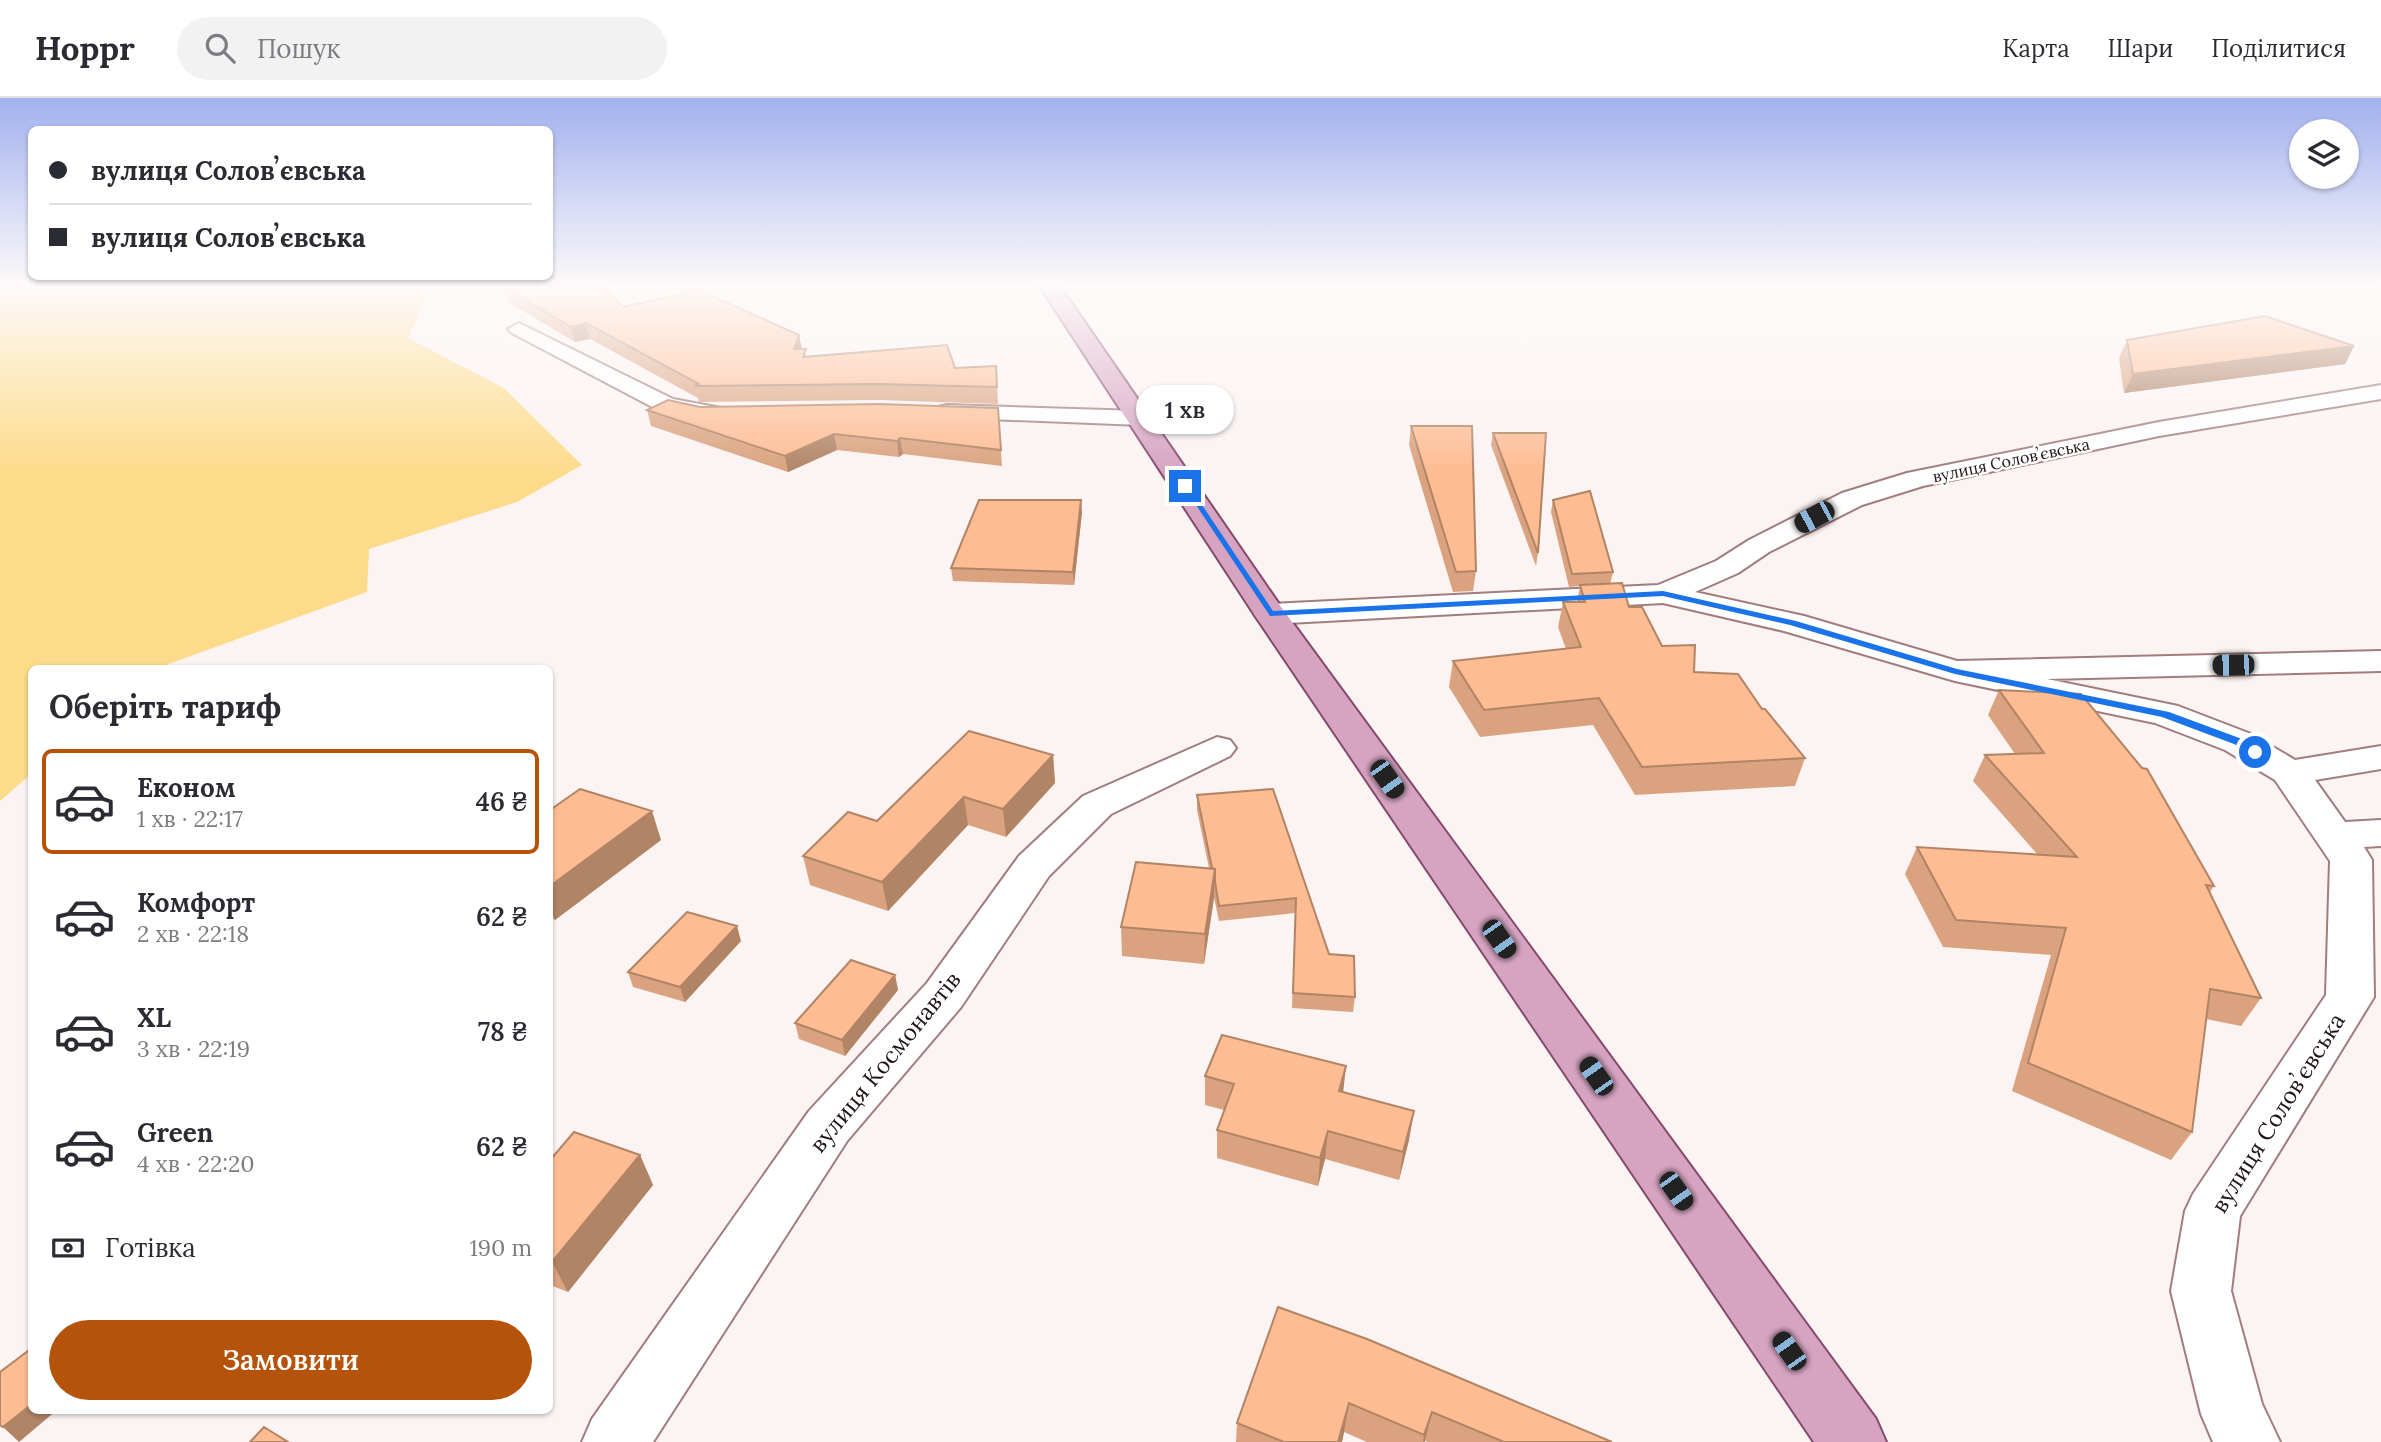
<!DOCTYPE html>
<html lang="uk">
<head>
<meta charset="utf-8">
<style>
  :root { --surface:#fff; --page:#f2f2f3; --text:#2b2b33; --muted:#7c7c81; --line:#e1e1e2; --accent:#b45309 }
  body { margin:0; font-family:Lora,serif; background:var(--page); color:var(--text); height:100vh; display:flex; flex-direction:column; font-size:26px; white-space:nowrap }
  * { box-sizing:border-box; margin:0 }
  p { font-size:23px; color:var(--muted) }
  .icon { flex:none; width:38px; height:38px; fill:none; stroke:currentColor; stroke-width:2; stroke-linecap:round; stroke-linejoin:round }
  .map { position:relative; flex:1; overflow:hidden }
  .panel { position:absolute; left:28px; top:567px; width:525px; height:749px; display:flex; flex-direction:column; background:var(--surface); border-radius:10px; box-shadow:0 2px 5px #0004 }
  .panel>* { flex:none }
  .hud { position:absolute; left:28px; top:28px; width:525px; height:154px; border-radius:10px; box-shadow:0 2px 5px #0004; display:grid; align-content:center; height:154px; padding:0 21px; background:var(--surface) }
  .fabs { position:absolute; left:2289px; top:21px; display:grid; gap:14px }
  .fabs a { display:grid; place-items:center; width:70px; height:70px; border-radius:50%; background:var(--surface); box-shadow:0 2px 5px #0004; font-size:35px }
  .end { position:absolute; width:32px; height:32px; margin:-16px; border:9px solid #1a73e8; background:#fff; box-shadow:0 0 0 4px #fff }
  .from { border-radius:50% }
  .bubble { position:absolute; height:49px; border-radius:24px; background:var(--surface); box-shadow:0 2px 5px #0004; font-size:23px; font-weight:600; line-height:49px; text-align:center }
  .car { position:absolute; width:21px; height:42px; margin:-21px -10px; border-radius:9px; box-shadow:0 0 5px 2px #0007; background:linear-gradient(#222 24%,#8ab4d8 0 40%,#222 0 76%,#8ab4d8 0 86%,#222 0) }
  .hud b { display:flex; align-items:center; gap:24px; height:66px; font-size:26px }
  .hud b+b { border-top:2px solid var(--line) }
  .hud i { width:18px; height:18px; background:var(--text) }
  ul { padding:0; list-style:none }
  li { display:flex; align-items:center; gap:21px; height:105px; margin:0 14px 10px; padding:0 7px; border:4px solid transparent; border-radius:10px }
  li div { flex:1 }
  li b { display:block; font-size:26px }
  li em { font-style:normal; font-weight:600 }
  li.selected { border-color:var(--accent) }
  li>.icon { width:63px; height:63px; stroke-width:1.5 }
  h2 { padding:0 21px; font-size:32px; line-height:84px }
  .pay { display:flex; align-items:center; gap:18px; height:77px; padding:0 21px; font-size:26px }
  .pay p { margin-inline-start:auto }
  .primary-button { display:flex; gap:14px; margin-top:auto; padding:14px 21px }
  .primary-button a { flex:1; height:80px; border-radius:42px; background:var(--accent); color:#fff; font-size:28px; font-weight:600; line-height:80px; text-align:center }
  header { display:flex; align-items:center; gap:42px; box-sizing:border-box; height:98px; padding:0 35px; background:var(--surface); border-bottom:2px solid var(--line) }
  header strong { font-size:33px }
  nav { display:flex; gap:38px; margin-inline-start:auto; font-size:24px }
  .search { width:490px; height:63px; background:var(--page); display:flex; align-items:center; gap:18px; box-sizing:border-box; padding:0 24px; border-radius:38px; color:var(--muted); font-size:26px }
  .map>svg:first-child { display:block }
  .green { fill:#fcdb8a }
  .lines { fill:none; stroke-linecap:round; stroke-linejoin:round }
  .minor-casing { stroke:#a17d7d; stroke-width:4 }
  .major-casing { stroke:#854a6a; stroke-width:4 }
  .minor { fill:#fff; fill-rule:evenodd }
  .major { fill:#d6a4c1; fill-rule:evenodd }
  .wall { fill:#daa27e }
  .shaded-wall { fill:#b18466 }
  .building { fill:#fdbc92; stroke:#b18466; stroke-width:2 }
  .route { fill:#1a73e8 }
  .labels { text-anchor:middle; stroke-width:5; stroke-linejoin:round; paint-order:stroke }
  .far-street-label { font-size:16px; fill:#231515; stroke:#fff }
  .near-street-label { font-size:23px; fill:#231515; stroke:#fff }
</style>
</head>
<body>
<header>
<strong>Hoppr</strong>
<div class="search"><svg class="icon" aria-label="search" viewBox="0 0 24 24"><circle cx="10" cy="10" r="6"/><path d="M15 15l6 6"/></svg>Пошук</div>
<nav><a>Карта</a><a>Шари</a><a>Поділитися</a></nav>
</header>
<div class="map">
<svg width="2381" height="1344" viewBox="0 0 2381 1344">
  <rect width="100%" height="100%" fill="#fcf3f3"/>
  <path class="green" d="M0,187h432l-24,53 96,50 78,77 -65,37 -148,47 -2,43 -209,76h-126l-1,106 -31,27z"/>
  <g class="lines">
    <defs>
      <path id="minor" d="M519,225l154,76 48,9 3,5 -3,5 -9,2 -54,-10 -146,-77 -4,-4z
        M2381,287v14l-222,37 -236,50 -61,19 -93,47 -31,21 -43,19 109,24 153,45 424,-10v20l-334,8 131,27 73,28 44,26 86,-14v23l-66,11 30,42 36,-2v26l-17,1 8,13 2,137 -134,219 -9,75 31,113 18,38h-67l-12,-28 -30,-123 14,-80 8,-17 133,-199 4,-134 -55,-81 -50,-30 -70,-27 -200,-42 -171,-50 -121,-28 -393,21 -11,-3 -5,-7 5,-7 11,-3 388,-19 58,-24 33,-21 93,-47 65,-20 252,-51z
        M947,307l194,6 9,2 3,5 -3,5 -9,2 -203,-8 -3,-5 3,-5z
        M1217,639l13,3 6,8 -6,8 -119,58 -62,62 -88,131 -114,134 -194,301h-71l10,-23 217,-308 118,-128 92,-127 64,-60z"/>
      <path id="major" d="M1039,187h20l222,322 595,812 10,23h-72l-560,-828z"/>
    </defs>
    <use href="#minor" class="minor-casing"/>
    <use href="#major" class="major-casing"/>
    <use href="#minor" class="minor"/>
    <use href="#major" class="major"/>
  </g>
  <path class="wall" d="M504,189l295,48 3,14 5,7 148,12 41,-2 2,38 -118,-4 -181,2 -1,-4 -108,-59 -15,3 -67,-40z
    M2127,242l227,6 -9,18 -221,29 -5,-35z
    M700,309l298,1 4,58 -99,-12 -4,3 -62,-7 -49,22 -137,-46 -4,-16z
    M1411,328l65,145 -3,20 -20,1 -44,-147z
    M1493,335l45,120 -2,13 -45,-121z
    M1553,402l60,72 -3,12 52,62 32,26 68,37 43,49 -10,28 -160,9 -42,-70 -113,12 -31,-50 4,-26 113,-12 -8,-22 5,-25h14l3,-16 -11,1 -18,-75z
    M1082,414l-8,73 -121,-4 -2,-13z
    M1999,592l215,196 -4,6 51,106 -20,28 -35,-7 -14,113 -21,28 -159,-69 39,-136 -108,-8 -38,-73 12,-27 120,7 -64,-73 12,-26 30,-1 -27,-39z
    M1053,657l2,28 -49,54 -38,-12 -80,86 -78,-26 -7,-29 74,-35z
    M1273,691l56,165 26,43 -2,15 -61,-4 3,-95 -76,8 -5,-24 -10,67 -82,-8 -1,-29 88,-59 -12,-58v-15z
    M550,712l111,30 -106,80 -5,-3z
    M741,843l-56,61 -52,-15 -5,-15z
    M895,877l3,15 -53,66 -46,-17 -4,-16z
    M1205,978l138,17 66,47 -10,40 -74,-21 -7,27 -101,-28v-28l7,-20 -19,-5z
    M640,1057l13,30 -85,107 -18,-7v-125z
    M1367,1241l245,103h-184l-3,-1v1h-58l-23,-10 -2,10h-106l1,-19z"/>
  <path class="shaded-wall" d="M586,225l4,16 -15,3 -4,-15z
    M799,237l3,15 -8,-1z
    M2354,248l-9,18 -221,29 9,-19z
    M834,336l3,16 -49,22 -3,-16z
    M900,340l3,16 -4,3 -2,-16z
    M1081,402l1,12 -8,73 -1,-13z
    M1053,657l2,28 -49,54 -3,-28z
    M964,699l4,28 -80,86 -6,-29z
    M652,713l9,29 -106,80 -5,-14v-20z
    M1215,771l-1,29 -10,66 1,-30z
    M737,828l4,15 -56,61 -5,-15z
    M895,877l3,15 -53,66 -3,-16z
    M1346,968l-3,28 -4,-3z
    M1414,1013l-5,29 -10,40 4,-28z
    M1328,1033l-3,28 -7,27 2,-28z
    M640,1057l13,30 -85,107 -16,-30z
    M1349,1305l-5,29 -2,10h-4z
    M32,1306v6h25l-38,32 -16,-15z
    M1432,1314l-7,29 -2,1 1,-7z"/>
  <path class="building" d="M519,187h81l23,22 76,-17 100,45 -5,14h12l-3,8 144,-12 8,23 41,-2 1,21 -119,-3 -183,2 4,-2 -113,-61 -15,4 -67,-40z
    M2265,218l89,30 -221,28 -6,-34z
    M668,302l32,7 178,-3 120,4 3,42 -101,-12 -3,3 -63,-7 -49,22 -138,-46z
    M1411,328h61l4,145 -20,1z
    M1493,335h53l-8,120z
    M1590,393l23,81 -41,2 -19,-74z
    M979,402h102l-8,72 -122,-4z
    M1622,485l7,24h13l20,39 33,-1 -1,27 44,2 24,35h3l40,49 -163,9 -43,-69 -115,12 -31,-49 128,-14 -18,-45h22l-5,-17z
    M1999,592l82,4 61,74 5,1 67,117 -8,-1 55,113 -51,-9 -18,143 -164,-69 38,-135 -110,-8 -39,-73 160,10 -92,-102 59,-2z
    M969,633l84,24 -50,54 -39,-12 -82,85 -79,-26 45,-44 29,9z
    M580,691l72,22 -102,75v-76z
    M1273,691l56,165 25,2 1,41 -62,-4 3,-95 -77,8 -4,-24v-13l-3,-1 -15,-73z
    M1136,764l79,7 -10,65 -84,-7z
    M687,814l50,14 -57,61 -52,-15z
    M851,862l44,15 -53,65 -47,-17z
    M1222,937l124,31 -7,25 75,20 -11,41 -75,-21 -8,27 -103,-28 17,-46 -29,-8z
    M574,1034l66,23 -88,107 -2,-1v-101z
    M1278,1209l89,32 245,103h-108l-72,-30 -8,23 -75,-32 -11,39h-54l-47,-19z
    M32,1250v56l-29,23 -3,-2v-53z
    M264,1329l24,15h-38z"/>
  <linearGradient id="sky" x2="0" y2="1"><stop stop-color="#a2b1ef"/><stop offset="0.5" stop-color="#fefafa"/><stop offset="1" stop-color="#fefafa" stop-opacity="0"/></linearGradient>
  <rect width="2381" height="375" fill="url(#sky)"/>
  <path class="route" d="M1182,386h6l85,127 390,-20 133,30 161,48 212,43 73,27 18,13 -9,2 -17,-10 -72,-27 -207,-43 -165,-49 -127,-29 -393,20z"/>
  <g class="labels">
    <g class="far-street-label">
      <text transform="translate(2011 362) rotate(-12)" y="6">вулиця Соловʼєвська</text>
    </g>
    <g class="near-street-label">
      <text transform="translate(885 964) rotate(-51)" y="8">вулиця Космонавтів</text>
      <text transform="translate(2278 1015) rotate(-58)" y="8">вулиця Соловʼєвська</text>
    </g>
  </g>
</svg>
<div class="fabs">
<a><svg class="icon" aria-label="layers" viewBox="0 0 24 24"><path d="M12 4l9 5-9 5-9-5zM3 14l9 5 9-5"/></svg></a>
</div>
<i class="end from" style="left:2255px;top:654px"></i>
<i class="end" style="left:1185px;top:388px"></i>
<div class="bubble" style="left:1136px;top:287px;width:98px">1 хв</div>
<i class="car" style="left:1814px;top:419px;rotate:242deg"></i>
<i class="car" style="left:2233px;top:567px;rotate:269deg"></i>
<i class="car" style="left:1387px;top:681px;rotate:145deg"></i>
<i class="car" style="left:1499px;top:841px;rotate:145deg"></i>
<i class="car" style="left:1596px;top:978px;rotate:325deg"></i>
<i class="car" style="left:1676px;top:1093px;rotate:145deg"></i>
<i class="car" style="left:1789px;top:1253px;rotate:325deg"></i>
<div class="hud">
<b><i class="from"></i>вулиця Соловʼєвська</b>
<b><i></i>вулиця Соловʼєвська</b>
</div>
<section class="panel">
<h2>Оберіть тариф</h2>
<ul>
<li class="selected"><svg class="icon" aria-label="car" viewBox="0 0 24 24"><path d="M5 17H2v-5l4-1 3-4h7l3 4 3 1v5h-3M9 17h6M6 11h13"/><circle cx="7" cy="17" r="2"/><circle cx="17" cy="17" r="2"/></svg><div><b>Економ</b><p>1 хв · 22:17</p></div><em>46 ₴</em></li>
<li><svg class="icon" aria-label="car" viewBox="0 0 24 24"><path d="M5 17H2v-5l4-1 3-4h7l3 4 3 1v5h-3M9 17h6M6 11h13"/><circle cx="7" cy="17" r="2"/><circle cx="17" cy="17" r="2"/></svg><div><b>Комфорт</b><p>2 хв · 22:18</p></div><em>62 ₴</em></li>
<li><svg class="icon" aria-label="car" viewBox="0 0 24 24"><path d="M5 17H2v-5l4-1 3-4h7l3 4 3 1v5h-3M9 17h6M6 11h13"/><circle cx="7" cy="17" r="2"/><circle cx="17" cy="17" r="2"/></svg><div><b>XL</b><p>3 хв · 22:19</p></div><em>78 ₴</em></li>
<li><svg class="icon" aria-label="car" viewBox="0 0 24 24"><path d="M5 17H2v-5l4-1 3-4h7l3 4 3 1v5h-3M9 17h6M6 11h13"/><circle cx="7" cy="17" r="2"/><circle cx="17" cy="17" r="2"/></svg><div><b>Green</b><p>4 хв · 22:20</p></div><em>62 ₴</em></li>
</ul>
<div class="pay"><svg class="icon" aria-label="cash" viewBox="0 0 24 24"><path d="M3 7h18v10H3z"/><circle cx="12" cy="12" r="2"/></svg>Готівка<p>190 m</p></div>
<div class="primary-button"><a>Замовити</a></div>
</section>
</div>
</body>
</html>
